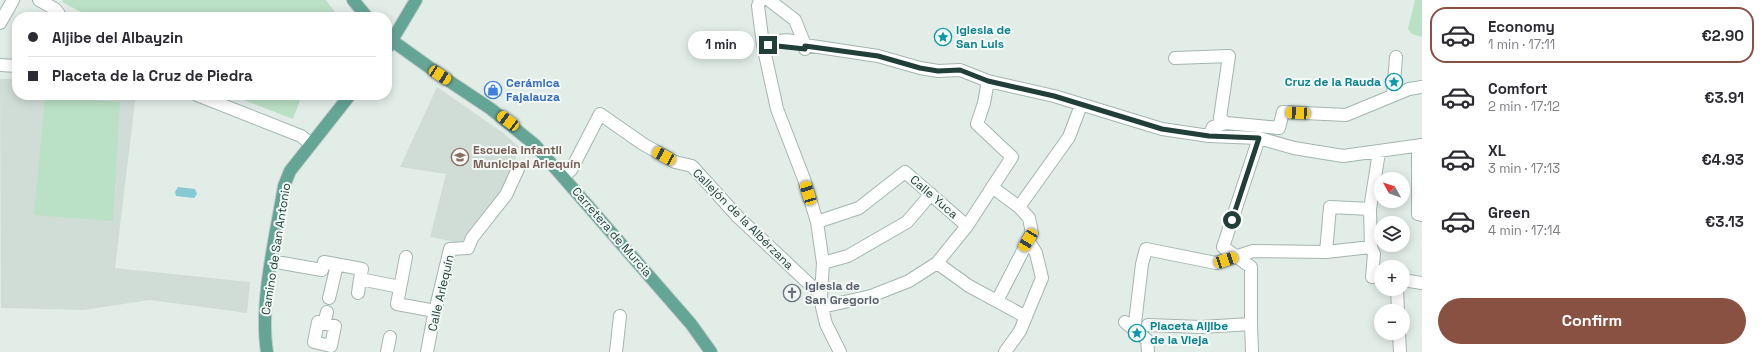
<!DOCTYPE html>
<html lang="en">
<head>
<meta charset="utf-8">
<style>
  :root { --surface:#fff; --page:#f7f7f7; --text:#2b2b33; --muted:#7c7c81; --line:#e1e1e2; --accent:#885141 }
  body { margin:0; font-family:"Space Grotesk",sans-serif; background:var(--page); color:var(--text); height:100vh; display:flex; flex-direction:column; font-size:15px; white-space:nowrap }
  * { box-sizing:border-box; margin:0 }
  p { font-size:13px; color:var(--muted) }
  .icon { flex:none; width:22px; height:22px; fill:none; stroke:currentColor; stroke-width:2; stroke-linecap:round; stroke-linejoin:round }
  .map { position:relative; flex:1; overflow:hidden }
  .details { display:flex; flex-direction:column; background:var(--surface); width:340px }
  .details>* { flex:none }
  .hud { position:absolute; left:12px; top:12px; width:380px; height:88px; border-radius:16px; box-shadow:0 2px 10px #0003; display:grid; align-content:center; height:88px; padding:0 16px; background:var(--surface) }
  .needle { width:26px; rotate:310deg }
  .fabs { position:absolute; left:1374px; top:172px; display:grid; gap:8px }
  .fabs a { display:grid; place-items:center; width:36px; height:36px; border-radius:50%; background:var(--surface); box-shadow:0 2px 10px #0003; font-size:20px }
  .end { position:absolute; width:18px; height:18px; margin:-9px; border:5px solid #213f38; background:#fff; box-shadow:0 0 0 2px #fff }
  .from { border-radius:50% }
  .bubble { position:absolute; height:28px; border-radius:14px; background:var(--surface); box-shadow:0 2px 10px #0003; font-size:13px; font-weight:600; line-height:28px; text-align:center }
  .car { position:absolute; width:12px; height:24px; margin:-12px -6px; border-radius:5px; box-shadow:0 0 3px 1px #0007; background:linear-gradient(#f5c518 24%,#345 0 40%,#f5c518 0 76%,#345 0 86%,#f5c518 0) }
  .hud b { display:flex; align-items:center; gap:14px; height:38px; font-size:15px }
  .hud b+b { border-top:1px solid var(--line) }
  .hud i { width:10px; height:10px; background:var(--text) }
  ul { padding:7px 0 0; list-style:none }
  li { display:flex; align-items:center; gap:12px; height:56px; margin:0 8px 6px; padding:0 8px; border:2px solid transparent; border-radius:16px }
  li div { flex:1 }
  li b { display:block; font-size:15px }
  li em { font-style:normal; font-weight:600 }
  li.active { border-color:var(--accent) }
  li>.icon { width:36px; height:36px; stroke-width:1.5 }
  .cta { display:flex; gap:8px; margin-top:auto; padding:8px 16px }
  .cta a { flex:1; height:46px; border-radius:24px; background:var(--accent); color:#fff; font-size:16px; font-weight:600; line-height:46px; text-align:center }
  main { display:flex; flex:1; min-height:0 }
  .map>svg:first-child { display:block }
  .built { fill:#d0ddd7 }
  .green { fill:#bae0c5 }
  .water { fill:#87c8d5 }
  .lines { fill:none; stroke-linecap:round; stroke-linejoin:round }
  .minor-casing { stroke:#a4b5b0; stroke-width:14 }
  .major-casing { stroke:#c1c9c7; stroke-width:14 }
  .minor { stroke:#fff; stroke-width:12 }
  .major { stroke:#64a596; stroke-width:12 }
  .route { stroke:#213f38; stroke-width:5 }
  .labels { text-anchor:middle; stroke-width:4; stroke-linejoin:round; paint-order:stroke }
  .culture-label { font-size:12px; font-weight:bold; fill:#0d838f; stroke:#f3f9f6; text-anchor:start }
  .shop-label { font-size:12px; font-weight:bold; fill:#366cbe; stroke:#f3f9f6; text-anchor:start }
  .education-label { font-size:12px; font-weight:bold; fill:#785e54; stroke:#f3f9f6; text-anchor:start }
  .street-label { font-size:12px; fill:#213f38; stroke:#f3f9f6 }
  .worship-label { font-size:12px; font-weight:bold; fill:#5b616d; stroke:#f3f9f6; text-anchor:start }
</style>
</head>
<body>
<main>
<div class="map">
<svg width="1422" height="352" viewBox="0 0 1422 352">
  <rect width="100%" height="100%" fill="#e2ede8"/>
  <path class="built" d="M0,79h17v16h121l-3,7 -20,166 135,14 -3,31 -97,-13 -66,10 -83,-2z
    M437,87l65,45 17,15 -12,37 -46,59 -31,-6 16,-63 -46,-7z"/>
  <path class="green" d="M63,0h263l9,12 -2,5h-253l1,-5 -19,-10z
    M1415,0h7v37l-10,-3 -4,-5z
    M231,95h71l-9,24z
    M45,97l75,5 -7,119 -79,-6z"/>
  <path class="water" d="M178,187l17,2 2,5 -3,4 -18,-2 -1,-4z"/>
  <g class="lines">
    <defs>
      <path id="minor" d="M39,0l16,9 4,5 -1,3
        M760,0l-2,6 5,39 14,64 27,70 13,43 6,41 -2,32 1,12 4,17 14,28
        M769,0l26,20 10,25v4
        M0,23l13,-23
        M777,42c9,-4 19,-1 28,3l73,11 42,12 18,3 22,-1 28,11 66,15 108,33 47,7 50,2 35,10 49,8 79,-11
        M1175,58l54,-2 -9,62 6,5
        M0,65l17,1
        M197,95l104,41 10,8
        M1393,95l3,-38
        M1209,136l4,-9 13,-4 53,5 4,-16 63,3 63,-26 13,-2
        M1418,146v68l4,1
        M1379,152l-9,57 1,38 3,7 -2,23h9
        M564,176l7,-6 29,-56 43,30 32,18 17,4 46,51 83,78
        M992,187l27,20 10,11 3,15 -35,68
        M1019,207l50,-70 12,-32
        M817,222l42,-14 46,-36 62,54
        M1326,252l4,-45 40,2
        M406,257l-9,47 38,7
        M282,263l40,7 2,-8 38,7 -2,10 40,8
        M823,263l25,-7 59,-34 24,-28
        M937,263l32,23 57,31
        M1403,280l19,3
        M1397,289l1,22
        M358,293l2,-14
        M329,298l8,-33
        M822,307l49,-11 38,-15 28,-18 30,-37 45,-69 -35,-33 7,-21 4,-22
        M318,322l17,4 -4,20 -17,-4z
        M1125,322l22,18 1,12
        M1135,323l7,-59 4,-15 70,14 37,-12 73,1 45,-5
        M324,324l3,-12
        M1148,325l53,2 50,-3
        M1399,333l1,19
        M387,352l3,-15
        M427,352l6,-32 17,-71 18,-1 4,-10 34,-43 12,-26
        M616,352l4,-36
        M1005,352l15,-21 22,-53 -6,-25 -8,-13
        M1252,352l-1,-28v-57l-28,-20 36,-109"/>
      <path id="major" d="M353,0l14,17
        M387,37l53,38 51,34 44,36 156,179 20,28
        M388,47l28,-47
        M267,352c-8,-50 9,-116 17,-166l6,-15 60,-76"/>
    </defs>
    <use href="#minor" class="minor-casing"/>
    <use href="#major" class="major-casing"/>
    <use href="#minor" class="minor"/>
    <use href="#major" class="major"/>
  </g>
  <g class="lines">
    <path class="route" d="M768,45l37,4v-3l73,10 42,12 18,3 22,-1 28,11 66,15 108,33 47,7 50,2 -27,82"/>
  </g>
  <defs>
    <symbol id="sight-ring" viewBox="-11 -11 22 22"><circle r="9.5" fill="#f3f9f6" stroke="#0f9aa8" stroke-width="1.5"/><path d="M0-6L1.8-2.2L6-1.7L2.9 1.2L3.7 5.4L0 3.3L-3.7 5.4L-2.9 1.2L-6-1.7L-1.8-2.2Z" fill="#0f9aa8"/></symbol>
    <symbol id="shop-ring" viewBox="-11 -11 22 22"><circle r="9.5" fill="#f3f9f6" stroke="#3f7fe0" stroke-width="1.5"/><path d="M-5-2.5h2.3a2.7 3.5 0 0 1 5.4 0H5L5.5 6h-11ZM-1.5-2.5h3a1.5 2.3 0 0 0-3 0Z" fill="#3f7fe0"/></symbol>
    <symbol id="school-ring" viewBox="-11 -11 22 22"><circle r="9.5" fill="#f3f9f6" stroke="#8d6e63" stroke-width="1.5"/><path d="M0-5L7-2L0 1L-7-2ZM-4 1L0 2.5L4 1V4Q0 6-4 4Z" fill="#8d6e63"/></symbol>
    <symbol id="church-ring" viewBox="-11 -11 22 22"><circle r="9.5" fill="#f3f9f6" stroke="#6b7280" stroke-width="1.5"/><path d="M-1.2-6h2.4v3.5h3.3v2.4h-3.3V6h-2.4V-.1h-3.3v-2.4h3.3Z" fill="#6b7280"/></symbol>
  </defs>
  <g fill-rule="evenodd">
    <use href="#sight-ring" x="933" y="27" width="20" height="20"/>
    <use href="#sight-ring" x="1384" y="72" width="20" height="20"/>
    <use href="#shop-ring" x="483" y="80" width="20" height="20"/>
    <use href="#school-ring" x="450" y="147" width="20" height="20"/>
    <use href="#church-ring" x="782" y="283" width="20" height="20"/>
    <use href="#sight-ring" x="1127" y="323" width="20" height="20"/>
  </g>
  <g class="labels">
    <g class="culture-label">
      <text x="956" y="34">Iglesia de<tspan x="956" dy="14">San Luis</tspan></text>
      <text x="1381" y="86" text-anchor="end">Cruz de la Rauda</text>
      <text x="1150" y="330">Placeta Aljibe<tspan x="1150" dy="14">de la Vieja</tspan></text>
    </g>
    <g class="shop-label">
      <text x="506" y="87">Cerámica<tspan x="506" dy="14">Fajalauza</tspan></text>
    </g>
    <g class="education-label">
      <text x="473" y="154">Escuela Infantil<tspan x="473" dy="14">Municipal Arlequín</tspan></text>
    </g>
    <g class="street-label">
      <text transform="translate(934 197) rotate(41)" y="4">Calle Yuca</text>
      <text transform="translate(743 219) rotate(45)" y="4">Callejón de la Albérzana</text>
      <text transform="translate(612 232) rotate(49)" y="4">Carretera de Murcia</text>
      <text transform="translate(276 249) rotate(-81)" y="4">Camino de San Antonio</text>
      <text transform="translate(441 293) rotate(-77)" y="4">Calle Arlequín</text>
    </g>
    <g class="worship-label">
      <text x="805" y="290">Iglesia de<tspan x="805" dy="14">San Gregorio</tspan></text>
    </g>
  </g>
</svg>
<div class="fabs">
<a><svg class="needle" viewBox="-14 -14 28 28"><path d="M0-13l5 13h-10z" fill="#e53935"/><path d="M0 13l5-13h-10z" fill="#7c7c81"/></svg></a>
<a><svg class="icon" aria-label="layers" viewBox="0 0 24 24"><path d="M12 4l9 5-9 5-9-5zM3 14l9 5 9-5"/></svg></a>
<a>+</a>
<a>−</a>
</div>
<i class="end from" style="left:1232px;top:220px"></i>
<i class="end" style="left:768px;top:45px"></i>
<div class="bubble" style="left:688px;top:31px;width:66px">1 min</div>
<i class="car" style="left:440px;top:75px;rotate:123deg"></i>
<i class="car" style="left:1298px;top:113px;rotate:273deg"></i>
<i class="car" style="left:508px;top:121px;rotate:307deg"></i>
<i class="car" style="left:664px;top:156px;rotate:299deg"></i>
<i class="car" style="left:808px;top:193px;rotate:343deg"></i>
<i class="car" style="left:1028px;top:240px;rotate:211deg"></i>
<i class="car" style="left:1226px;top:260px;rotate:71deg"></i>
<div class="hud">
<b><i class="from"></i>Aljibe del Albayzin</b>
<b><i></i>Placeta de la Cruz de Piedra</b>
</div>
</div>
<section class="details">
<ul>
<li class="active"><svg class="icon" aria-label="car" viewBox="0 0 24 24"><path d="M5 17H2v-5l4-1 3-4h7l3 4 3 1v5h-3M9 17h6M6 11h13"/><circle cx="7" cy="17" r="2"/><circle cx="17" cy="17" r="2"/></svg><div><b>Economy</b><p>1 min · 17:11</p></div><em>€2.90</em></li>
<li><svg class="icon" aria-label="car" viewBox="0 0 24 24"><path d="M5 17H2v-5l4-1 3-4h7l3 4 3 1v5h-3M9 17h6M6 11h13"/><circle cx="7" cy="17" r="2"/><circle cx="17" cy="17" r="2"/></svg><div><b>Comfort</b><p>2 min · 17:12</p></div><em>€3.91</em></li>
<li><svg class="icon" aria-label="car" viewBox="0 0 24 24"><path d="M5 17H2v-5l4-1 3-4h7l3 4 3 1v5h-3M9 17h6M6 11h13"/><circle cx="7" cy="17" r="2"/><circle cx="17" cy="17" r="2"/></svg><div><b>XL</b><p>3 min · 17:13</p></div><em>€4.93</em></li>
<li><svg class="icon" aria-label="car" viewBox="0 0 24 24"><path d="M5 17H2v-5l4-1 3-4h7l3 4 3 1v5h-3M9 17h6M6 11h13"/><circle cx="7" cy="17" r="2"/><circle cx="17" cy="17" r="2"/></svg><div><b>Green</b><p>4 min · 17:14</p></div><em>€3.13</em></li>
</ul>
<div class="cta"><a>Confirm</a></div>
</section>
</main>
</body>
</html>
